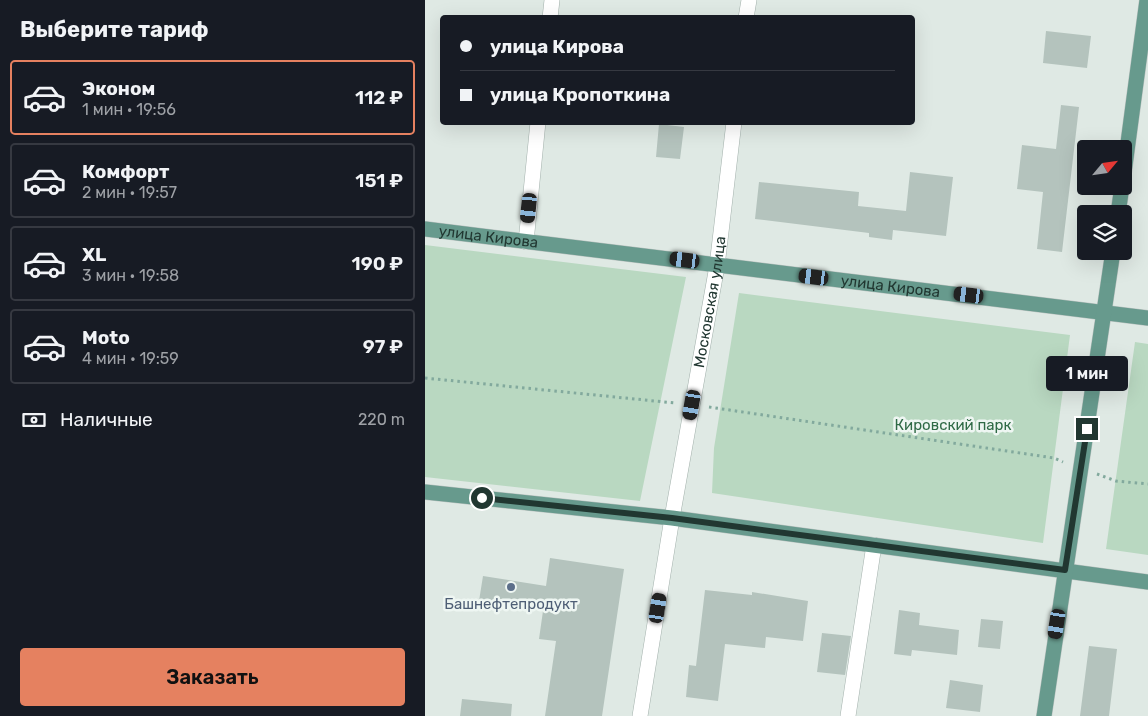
<!DOCTYPE html>
<html lang="ru">
<head>
<meta charset="utf-8">
<style>
  :root { --surface:#171b24; --page:#242831; --text:#f1f3f6; --muted:#9ea1a6; --line:#363941; --accent:#e58160 }
  body { margin:0; font-family:Rubik,sans-serif; background:var(--page); color:var(--text); height:100vh; display:flex; flex-direction:column; font-size:19px; white-space:nowrap }
  * { box-sizing:border-box; margin:0 }
  p { font-size:16px; color:var(--muted) }
  .icon { flex:none; width:28px; height:28px; fill:none; stroke:currentColor; stroke-width:2; stroke-linecap:round; stroke-linejoin:round }
  .map { position:relative; flex:1; overflow:hidden }
  .details { display:flex; flex-direction:column; background:var(--surface); width:425px }
  .details>* { flex:none }
  .banner { position:absolute; left:15px; top:15px; width:475px; height:110px; border-radius:5px; box-shadow:0 5px 20px #0002; display:grid; align-content:center; height:110px; padding:0 20px; background:var(--surface) }
  .needle { width:32px; rotate:61deg }
  .buttons { position:absolute; left:652px; top:140px; display:grid; gap:10px }
  .buttons a { display:grid; place-items:center; width:55px; height:55px; border-radius:5px; background:var(--surface); box-shadow:0 5px 20px #0002; font-size:25px }
  .end { position:absolute; width:22px; height:22px; margin:-11px; border:6px solid #213731; background:#fff; box-shadow:0 0 0 2px #fff }
  .from { border-radius:50% }
  .bubble { position:absolute; height:35px; border-radius:5px; background:var(--surface); box-shadow:0 5px 20px #0002; font-size:16px; font-weight:600; line-height:35px; text-align:center }
  .car { position:absolute; width:15px; height:30px; margin:-15px -8px; border-radius:6px; box-shadow:0 0 4px 1px #0007; background:linear-gradient(#222 24%,#8ab4d8 0 40%,#222 0 76%,#8ab4d8 0 86%,#222 0) }
  .banner b { display:flex; align-items:center; gap:18px; height:48px; font-size:19px }
  .banner b+b { border-top:1px solid var(--line) }
  .banner i { width:12px; height:12px; background:var(--text) }
  ul { padding:0; list-style:none }
  li { display:flex; align-items:center; gap:15px; height:75px; margin:0 10px 8px; padding:0 10px; border:2px solid var(--line); border-radius:5px }
  li div { flex:1 }
  li b { display:block; font-size:19px }
  li em { font-style:normal; font-weight:600 }
  li.current { border-color:var(--accent) }
  li>.icon { width:45px; height:45px; stroke-width:1.5 }
  h2 { padding:0 20px; font-size:22px; line-height:60px }
  .pay { display:flex; align-items:center; gap:12px; height:55px; padding:0 20px; font-size:19px }
  .pay p { margin-inline-start:auto }
  .button { display:flex; gap:10px; margin-top:auto; padding:10px 20px }
  .button a { flex:1; height:58px; border-radius:5px; background:var(--accent); color:#111; font-size:20px; font-weight:600; line-height:58px; text-align:center }
  main { display:flex; flex:1; min-height:0 }
  .map>svg:first-child { display:block }
  .green { fill:#b9d8c1 }
  .building { fill:#b4c3bd }
  .lines { fill:none; stroke-linecap:round; stroke-linejoin:round }
  .minor-casing { stroke:#a2b0ab; stroke-width:16 }
  .major-casing { stroke:#bcc3c1; stroke-width:16 }
  .path { stroke:#82a99d; stroke-width:3; stroke-dasharray:2.5 4; stroke-linecap:butt }
  .minor { stroke:#fff; stroke-width:15 }
  .major { stroke:#679a8d; stroke-width:15 }
  .route { stroke:#213731; stroke-width:6 }
  .service-dot { fill:#5c6f8a; stroke:#eef6f2; stroke-width:2 }
  .labels { text-anchor:middle; stroke-width:5; stroke-linejoin:round; paint-order:stroke }
  .street-label { font-size:15px; fill:#213731; stroke:#eef6f2 }
  .park-label { font-size:15px; fill:#2f6a46; stroke:#eef6f2 }
  .service-label { font-size:15px; fill:#4e5e75; stroke:#eef6f2 }
</style>
</head>
<body>
<main>
<section class="details">
<h2>Выберите тариф</h2>
<ul>
<li class="current"><svg class="icon" aria-label="car" viewBox="0 0 24 24"><path d="M5 17H2v-5l4-1 3-4h7l3 4 3 1v5h-3M9 17h6M6 11h13"/><circle cx="7" cy="17" r="2"/><circle cx="17" cy="17" r="2"/></svg><div><b>Эконом</b><p>1 мин · 19:56</p></div><em>112 ₽</em></li>
<li><svg class="icon" aria-label="car" viewBox="0 0 24 24"><path d="M5 17H2v-5l4-1 3-4h7l3 4 3 1v5h-3M9 17h6M6 11h13"/><circle cx="7" cy="17" r="2"/><circle cx="17" cy="17" r="2"/></svg><div><b>Комфорт</b><p>2 мин · 19:57</p></div><em>151 ₽</em></li>
<li><svg class="icon" aria-label="car" viewBox="0 0 24 24"><path d="M5 17H2v-5l4-1 3-4h7l3 4 3 1v5h-3M9 17h6M6 11h13"/><circle cx="7" cy="17" r="2"/><circle cx="17" cy="17" r="2"/></svg><div><b>XL</b><p>3 мин · 19:58</p></div><em>190 ₽</em></li>
<li><svg class="icon" aria-label="car" viewBox="0 0 24 24"><path d="M5 17H2v-5l4-1 3-4h7l3 4 3 1v5h-3M9 17h6M6 11h13"/><circle cx="7" cy="17" r="2"/><circle cx="17" cy="17" r="2"/></svg><div><b>Moto</b><p>4 мин · 19:59</p></div><em>97 ₽</em></li>
</ul>
<div class="pay"><svg class="icon" aria-label="cash" viewBox="0 0 24 24"><path d="M3 7h18v10H3z"/><circle cx="12" cy="12" r="2"/></svg>Наличные<p>220 m</p></div>
<div class="button"><a>Заказать</a></div>
</section>
<div class="map">
<svg width="723" height="716" viewBox="0 0 723 716">
  <rect width="100%" height="100%" fill="#dfe9e4"/>
  <path class="green" d="M0,245l261,32 -46,224 -215,-24z
    M314,293l331,42 -27,208 -331,-50 2,-45z
    M710,342l13,2v211l-42,-6z"/>
  <path class="building" d="M621,31l45,5 -4,32 -44,-5z
    M636,105l18,2 -17,145 -25,-3 6,-57 -26,-3 5,-44 34,4z
    M234,124l25,3 -4,32 -24,-2z
    M485,172l43,5 -7,59 -53,-6 -1,10 -23,-3v-4l-114,-14 4,-37 100,10 -1,14 48,5z
    M125,558l74,11 -22,147h-57l11,-75 -17,-2 4,-28 -64,-10 4,-25 63,10z
    M280,590l47,5v-3l56,9 -5,40 -37,-4 -1,11 -40,-4 -7,57 -32,-4 3,-32 7,1z
    M474,610l21,3 -1,12 40,5 -2,25 -45,-5 -1,6 -17,-2z
    M556,619l22,2 -3,28 -22,-2z
    M397,633l29,3 -6,39 -28,-3z
    M664,646l28,3 -8,67h-29z
    M525,680l33,5 -3,27 -34,-4z
    M37,699l50,5 -1,12h-51z"/>
  <g class="lines">
    <defs>
      <g id="minor">
        <path d="M125,18l2,-18"/>
        <path d="M321,18l3,-18"/>
        <path d="M101,242l12,-120"/>
        <path id="s1" d="M215,716l32,-198 45,-252 17,-144"/>
        <path d="M423,716l26,-171"/>
      </g>
      <g id="major">
        <path d="M699,173l23,-173"/>
        <path d="M693,214l4,-28"/>
        <path id="s2" d="M0,229l723,89"/>
        <path d="M0,492l247,26 476,64"/>
        <path d="M619,716l69,-465"/>
      </g>
    </defs>
    <use href="#minor" class="minor-casing"/>
    <use href="#major" class="major-casing"/>
    <path class="path" d="M0,378l250,25
      M284,407l345,51 9,4
      M672,474l19,7 32,3"/>
    <use href="#minor" class="minor"/>
    <use href="#major" class="major"/>
  </g>
  <g class="lines">
    <path class="route" d="M57,498l190,20 393,52 22,-141"/>
  </g>
  <circle class="service-dot" cx="86" cy="587" r="5"/>
  <g class="labels">
    <g class="street-label">
      <text dy="5" stroke="none"><textPath href="#s2" startOffset="64">улица Кирова</textPath></text>
      <text dy="5" stroke="none"><textPath href="#s2" startOffset="469">улица Кирова</textPath></text>
      <text dy="5" stroke="none"><textPath href="#s1" startOffset="420">Московская улица</textPath></text>
    </g>
    <g class="park-label">
      <text x="528" y="430">Кировский парк</text>
    </g>
    <g class="service-label">
      <text x="86" y="609">Башнефтепродукт</text>
    </g>
  </g>
</svg>
<div class="buttons">
<a><svg class="needle" viewBox="-14 -14 28 28"><path d="M0-13l5 13h-10z" fill="#e53935"/><path d="M0 13l5-13h-10z" fill="#9ea1a6"/></svg></a>
<a><svg class="icon" aria-label="layers" viewBox="0 0 24 24"><path d="M12 4l9 5-9 5-9-5zM3 14l9 5 9-5"/></svg></a>
</div>
<i class="end from" style="left:57px;top:498px"></i>
<i class="end" style="left:662px;top:429px"></i>
<div class="bubble" style="left:621px;top:356px;width:82px">1 мин</div>
<i class="car" style="left:104px;top:208px;rotate:186deg"></i>
<i class="car" style="left:260px;top:260px;rotate:277deg"></i>
<i class="car" style="left:389px;top:277px;rotate:277deg"></i>
<i class="car" style="left:544px;top:295px;rotate:277deg"></i>
<i class="car" style="left:267px;top:405px;rotate:190deg"></i>
<i class="car" style="left:233px;top:608px;rotate:9deg"></i>
<i class="car" style="left:632px;top:624px;rotate:189deg"></i>
<div class="banner">
<b><i class="from"></i>улица Кирова</b>
<b><i></i>улица Кропоткина</b>
</div>
</div>
</main>
</body>
</html>
